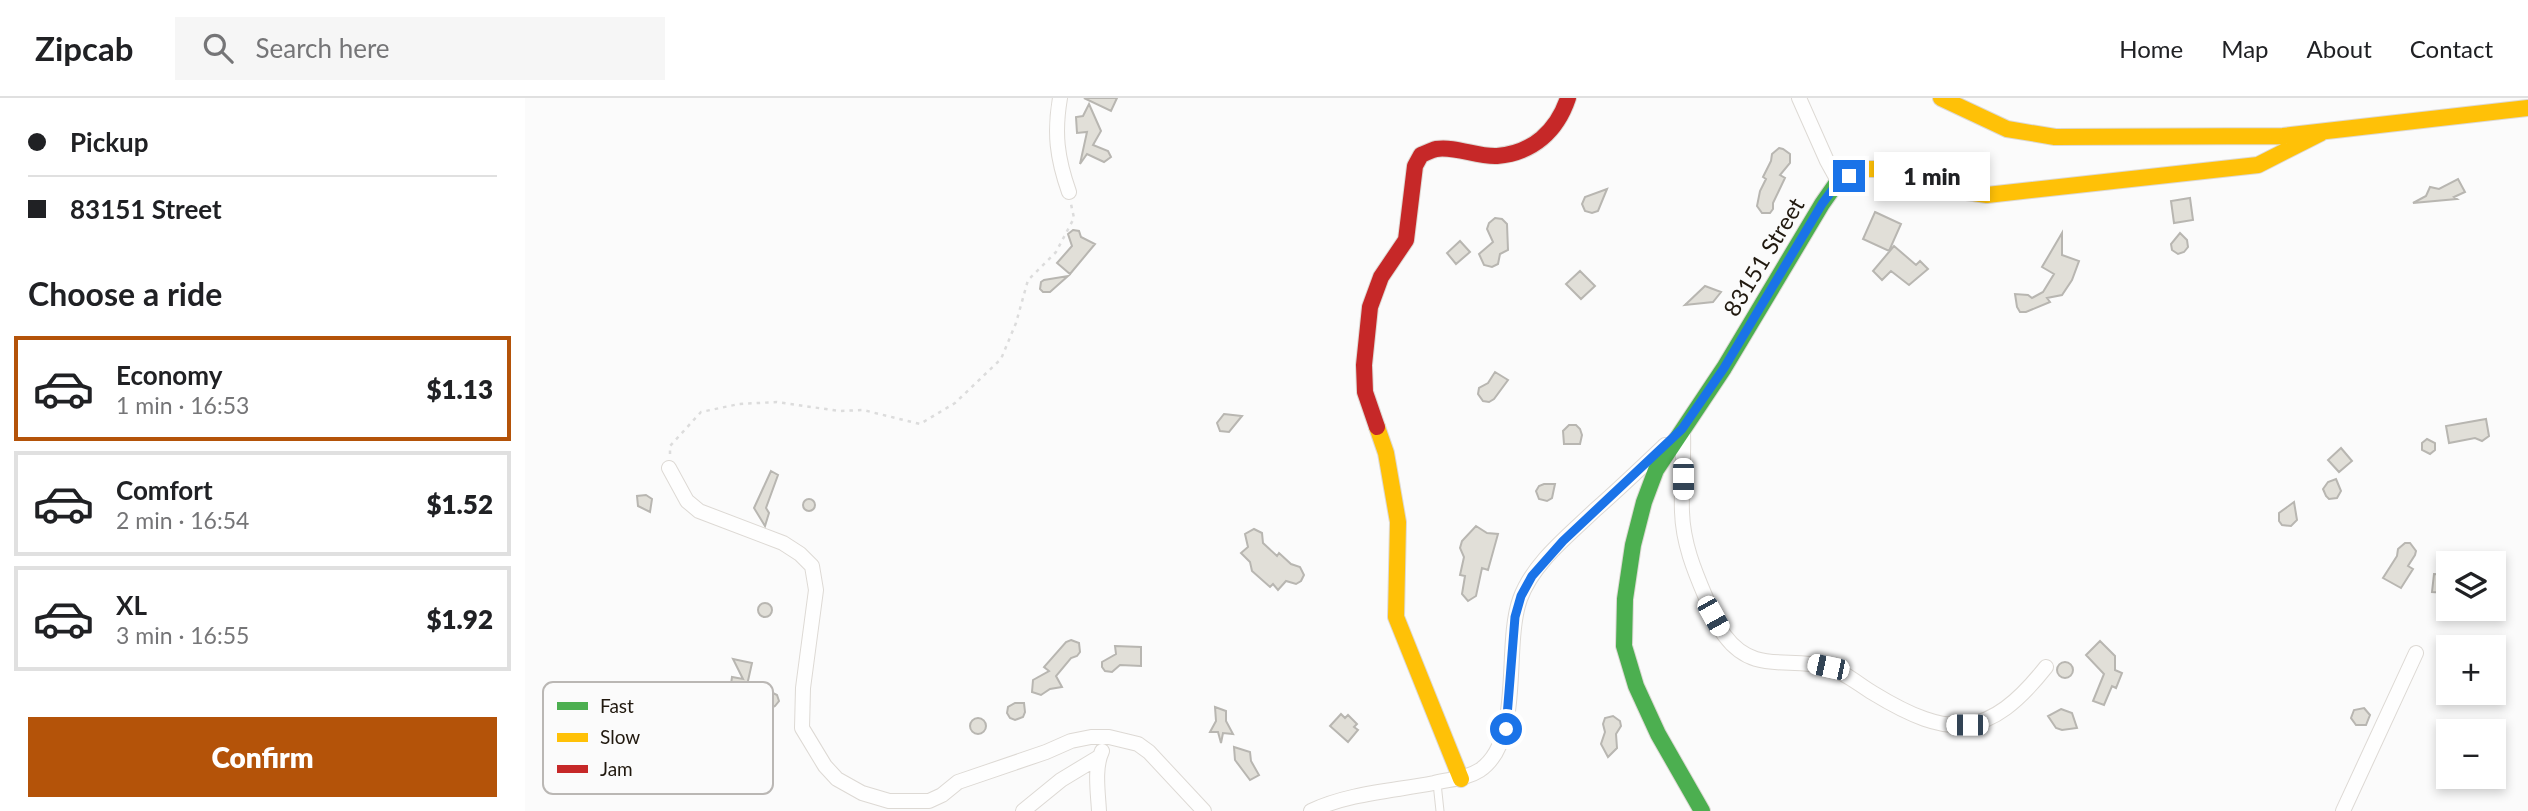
<!DOCTYPE html>
<html lang="en">
<head>
<meta charset="utf-8">
<style>
  :root { --surface:#fff; --page:#f6f6f6; --text:#202124; --muted:#757577; --line:#e0e0e0; --accent:#b45309 }
  body { margin:0; font-family:Lato,sans-serif; background:var(--page); color:var(--text); height:100vh; display:flex; flex-direction:column; font-size:26px; white-space:nowrap }
  * { box-sizing:border-box; margin:0 }
  p { font-size:23px; color:var(--muted) }
  .icon { flex:none; width:38px; height:38px; fill:none; stroke:currentColor; stroke-width:2; stroke-linecap:round; stroke-linejoin:round }
  .map { position:relative; flex:1; overflow:hidden }
  .side { display:flex; flex-direction:column; background:var(--surface); width:525px }
  .side>* { flex:none }
  .guide { display:grid; align-content:center; height:154px; padding:0 28px; background:var(--surface) }
  .fabs { position:absolute; left:1911px; top:453px; display:grid; gap:14px }
  .fabs a { display:grid; place-items:center; width:70px; height:70px; border-radius:0px; background:var(--surface); box-shadow:0 4px 10px #0003; font-size:35px }
  .end { position:absolute; width:32px; height:32px; margin:-16px; border:9px solid #1a73e8; background:#fff; box-shadow:0 0 0 4px #fff }
  .from { border-radius:50% }
  .bubble { position:absolute; height:49px; border-radius:0px; background:var(--surface); box-shadow:0 4px 10px #0003; font-size:23px; font-weight:800; line-height:49px; text-align:center }
  .car { position:absolute; width:21px; height:42px; margin:-21px -10px; border-radius:9px; box-shadow:0 0 5px 2px #0007; background:linear-gradient(#fff 24%,#345 0 40%,#fff 0 76%,#345 0 86%,#fff 0) }
  .guide b { display:flex; align-items:center; gap:24px; height:66px; font-size:26px }
  .guide b+b { border-top:2px solid var(--line) }
  .guide i { width:18px; height:18px; background:var(--text) }
  ul { padding:0; list-style:none }
  li { display:flex; align-items:center; gap:21px; height:105px; margin:0 14px 10px; padding:0 14px; border:4px solid var(--line); border-radius:0px }
  li div { flex:1 }
  li b { display:block; font-size:26px }
  li em { font-style:normal; font-weight:800 }
  li.current { border-color:var(--accent) }
  li>.icon { width:63px; height:63px; stroke-width:1.5 }
  h2 { padding:0 28px; font-size:32px; line-height:84px }
  .button { display:flex; gap:14px; margin-top:auto; padding:14px 28px }
  .button a { flex:1; height:80px; border-radius:0px; background:var(--accent); color:#fff; font-size:28px; font-weight:800; line-height:80px; text-align:center }
  header { display:flex; align-items:center; gap:42px; box-sizing:border-box; height:98px; padding:0 35px; background:var(--surface); border-bottom:2px solid var(--line) }
  header strong { font-size:33px }
  nav { display:flex; gap:38px; margin-inline-start:auto; font-size:24px }
  .search { width:490px; height:63px; background:var(--page); display:flex; align-items:center; gap:18px; box-sizing:border-box; padding:0 24px; border-radius:0px; color:var(--muted); font-size:26px }
  main { display:flex; flex:1; min-height:0 }
  .map>svg:first-child { display:block }
  .building { fill:#e1dfd8; stroke:#b8b6b1; stroke-width:2 }
  .lines { fill:none; stroke-linecap:round; stroke-linejoin:round }
  .lane-casing { stroke:#ddd9d4; stroke-width:9 }
  .street-casing { stroke:#ddd9d4; stroke-width:16 }
  .fast-casing { stroke:#ddd9d4; stroke-width:18 }
  .slow-casing { stroke:#ddd9d4; stroke-width:18 }
  .jam-casing { stroke:#ddd9d4; stroke-width:18 }
  .path { stroke:#dcdcdc; stroke-width:2.5; stroke-dasharray:3.5 5; stroke-linecap:butt }
  .lane { stroke:#fefefe; stroke-width:7 }
  .street { stroke:#fefefe; stroke-width:14 }
  .fast { stroke:#4caf50; stroke-width:16 }
  .slow { stroke:#ffc107; stroke-width:16 }
  .jam { stroke:#c62828; stroke-width:16 }
  .route { stroke:#1a73e8; stroke-width:9 }
  .labels { text-anchor:middle; stroke-width:6; stroke-linejoin:round; paint-order:stroke }
  .street-label { font-size:23px; fill:#21190f; stroke:#fbfbfb }
  .key { fill:#fbfbfb; stroke:#bab7b4; stroke-width:2 }
  .key-label { font-size:19px; fill:#21190f }
</style>
</head>
<body>
<header>
<strong>Zipcab</strong>
<div class="search"><svg class="icon" aria-label="search" viewBox="0 0 24 24"><circle cx="10" cy="10" r="6"/><path d="M15 15l6 6"/></svg>Search here</div>
<nav><a>Home</a><a>Map</a><a>About</a><a>Contact</a></nav>
</header>
<main>
<section class="side">
<div class="guide">
<b><i class="from"></i>Pickup</b>
<b><i></i>83151 Street</b>
</div>
<h2>Choose a ride</h2>
<ul>
<li class="current"><svg class="icon" aria-label="car" viewBox="0 0 24 24"><path d="M5 17H2v-5l4-1 3-4h7l3 4 3 1v5h-3M9 17h6M6 11h13"/><circle cx="7" cy="17" r="2"/><circle cx="17" cy="17" r="2"/></svg><div><b>Economy</b><p>1 min · 16:53</p></div><em>$1.13</em></li>
<li><svg class="icon" aria-label="car" viewBox="0 0 24 24"><path d="M5 17H2v-5l4-1 3-4h7l3 4 3 1v5h-3M9 17h6M6 11h13"/><circle cx="7" cy="17" r="2"/><circle cx="17" cy="17" r="2"/></svg><div><b>Comfort</b><p>2 min · 16:54</p></div><em>$1.52</em></li>
<li><svg class="icon" aria-label="car" viewBox="0 0 24 24"><path d="M5 17H2v-5l4-1 3-4h7l3 4 3 1v5h-3M9 17h6M6 11h13"/><circle cx="7" cy="17" r="2"/><circle cx="17" cy="17" r="2"/></svg><div><b>XL</b><p>3 min · 16:55</p></div><em>$1.92</em></li>
</ul>
<div class="button"><a>Confirm</a></div>
</section>
<div class="map">
<svg width="2003" height="713" viewBox="0 0 2003 713">
  <rect width="100%" height="100%" fill="#fbfbfb"/>
  <path class="building" d="M559,0h33l-6,13z
    M564,6l12,27 -8,14 15,6 3,6 -7,5 -17,-8 -7,10 7,-32 -10,1 -1,-16 7,-1z
    M1254,50l4,1 7,5v9l-10,12 5,3 -12,25v6l-3,4h-8l-5,-7 3,-15 6,-12 -3,-2 8,-16 1,-7z
    M1933,81l7,13 -11,5 3,2 -44,4 13,-7 4,-9 9,2z
    M1082,91l-9,22 -6,2 -7,-2 -3,-7 3,-7z
    M1665,100l3,22 -19,3 -3,-22z
    M1350,114l26,12 -12,27 -26,-12z
    M970,120l7,1 5,5 1,26 -8,4 -2,10 -6,3 -8,-2 -5,-11 14,-12 -6,-13 2,-6z
    M548,132l6,1 2,6 14,7 -25,30 -13,-11 15,-17 -4,-12z
    M1537,135v22l17,6 -7,19 -10,15 -15,3 3,4 -24,10h-6l-3,-5 -2,-13 13,1 4,3 11,-6 11,-18 -12,-7z
    M1655,135l7,7 1,7 -4,5 -6,2 -6,-4 -1,-6z
    M935,143l10,11 -14,12 -9,-11z
    M1369,148l22,19 4,-4 8,8 -19,16 -18,-14 -9,9 -9,-9z
    M1055,173l15,15 -14,13 -15,-15z
    M543,178l-18,16h-7l-3,-3 1,-7 3,-2z
    M1180,188l16,6 -8,10 -28,3z
    M970,274l13,8 -14,19 -5,3 -6,-1 -5,-7 1,-6 9,-5z
    M699,316l18,2 -13,16 -9,-1 -3,-8z
    M1961,321l3,17 -7,5 -7,-3 -26,5 -3,-17z
    M1044,327h7l4,4 2,6 -2,9h-16l-1,-13z
    M1902,341l8,4v7l-5,4 -8,-4v-7z
    M1816,350l11,13 -13,11 -11,-12z
    M246,373l7,4 -12,33 3,5 -4,13 -11,-18z
    M1811,381l5,12 -4,7 -8,1 -3,-3 -3,-7 5,-7z
    M1030,386l-3,14 -5,3 -8,-2 -3,-8 3,-5 5,-2z
    M121,397l6,4 -2,13 -12,-6 -1,-10z
    M278 407a6 6 0 1 1 12 0a6 6 0 1 1-12 0Z
    M1769,404l3,18 -6,6 -9,-1 -3,-4v-8z
    M951,428l11,7 11,1 -10,36 -6,-2 -6,28 -8,5 -6,-7 3,-18 -5,-1 4,-18 -4,-9 2,-7z
    M729,431l8,4 1,10 14,13 2,-3 12,11 9,3 4,8 -3,6 -5,3 -10,-3 -8,9 -5,-6 -3,3 -18,-16 -2,-9 -9,-9 7,-6 -3,-13z
    M1880,445h5l6,8 -1,4 -7,11 5,3 -12,19 -18,-10 14,-22 1,-7z
    M1909,476l14,1v18l-16,-1z
    M233 512a7 7 0 1 1 14 0a7 7 0 1 1-14 0Z
    M546,542l8,3 1,9 -3,4 -6,2 -15,18 6,11 -12,2 -9,6 -9,-3 1,-12 16,-9 -5,-4 22,-25z
    M1575,543l15,15v14l7,3 -6,15 -4,-2 -8,19 -11,-4 11,-27 -18,-19z
    M590,548l26,1v19l-21,-1 -8,7 -7,-1 -3,-4v-5l14,-8z
    M208,561l19,4 -7,31 -15,-3 2,-14 11,2z
    M1532 572a8 8 0 1 1 16 0a8 8 0 1 1-16 0Z
    M246,594l6,3 2,6 -4,5 -4,2 -12,-7z
    M490,605h9l1,9 -2,5 -8,3 -5,-2 -3,-5 1,-6z
    M690,609l11,4v10l7,13 -10,-1 -2,10 -3,-11h-8l6,-11z
    M1839,610l6,7 -4,10h-10l-5,-7 3,-8z
    M1536,611l11,4 5,15 -15,2 -6,-2 -8,-12z
    M816,616l4,4 3,-3 9,9 -3,3 4,3 -10,12 -18,-16z
    M1088,618l7,5 1,5 -5,8 1,14 -9,9 -7,-13 4,-12 -2,-8 2,-6z
    M445 628a8 8 0 1 1 16 0a8 8 0 1 1-16 0Z
    M709,649l16,5 1,9 8,14 -9,5 -15,-20z"/>
  <g class="lines">
    <defs>
      <path id="lane" d="M912,685l3,28"/>
      <path id="street" d="M535,0c-6,35 -3,60 9,94
        M1274,0l28,63 11,20
        M1158,334c1,26 -2,53 -1,80 1,31 12,58 24,86 5,13 10,27 19,38 29,39 64,20 102,31 18,5 31,17 46,26 77,47 116,46 173,-26
        M144,370l18,33 12,10 84,32 17,11 12,12 4,24 -13,98 -1,40 23,38 12,13 25,14 27,8h40l13,-6 16,-13 88,-30 25,-11 20,-4h18l29,7 11,8 55,59
        M498,713l38,-31 38,-23
        M574,713c-1,-19 -5,-43 3,-60
        M786,713c38,-18 82,-20 123,-28 16,-4 32,-4 46,-13 44,-30 23,-123 40,-171 13,-36 48,-63 75,-89 24,-21 47,-43 70,-65
        M1818,713l73,-158"/>
      <path id="fast" d="M1177,713l-44,-77 -22,-48 -12,-40 1,-47 8,-54 11,-43 12,-32 68,-102 98,-164 16,-23 5,-2"/>
      <path id="slow" d="M1416,0l66,31 48,8 228,-1 245,-28
        M1318,81l21,-10h13l56,18 54,8 271,-30 63,-32
        M852,329l9,26 12,69 -2,95 65,162"/>
      <path id="jam" d="M852,329l-12,-35 -1,-27 6,-58 11,-30 25,-37 9,-74 6,-11c5,-2 11,-5 15,-6 20,-3 41,8 61,7 36,-3 60,-25 71,-58"/>
    </defs>
    <use href="#lane" class="lane-casing"/>
    <use href="#street" class="street-casing"/>
    <use href="#fast" class="fast-casing"/>
    <use href="#slow" class="slow-casing"/>
    <use href="#jam" class="jam-casing"/>
    <path class="path" d="M145,356v-8l31,-34 38,-8 38,-2 62,9 24,-1 57,14 35,-21 46,-44 15,-36 12,-43 28,-28 18,-34 -3,-14"/>
    <use href="#lane" class="lane"/>
    <use href="#street" class="street"/>
    <use href="#fast" class="fast"/>
    <use href="#slow" class="slow"/>
    <use href="#jam" class="jam"/>
  </g>
  <g class="lines">
    <path class="route" d="M981,631l9,-112 6,-21 11,-20 31,-35 119,-112 42,-61 98,-164 17,-23 10,-5"/>
  </g>
  <g class="labels">
    <g class="street-label">
      <text transform="translate(1239 159) rotate(-59)" y="8">83151 Street</text>
    </g>
  </g>
  <rect x="18" y="584" width="230" height="112" rx="10" class="key"/>
  <rect x="32" y="604" width="31" height="8" fill="#4caf50"/>
  <rect x="32" y="635" width="31" height="9" fill="#ffc107"/>
  <rect x="32" y="667" width="31" height="8" fill="#c62828"/>
  <g class="key-label">
    <text x="75" y="615">Fast</text>
    <text x="75" y="646">Slow</text>
    <text x="75" y="678">Jam</text>
  </g>
</svg>
<div class="fabs">
<a><svg class="icon" aria-label="layers" viewBox="0 0 24 24"><path d="M12 4l9 5-9 5-9-5zM3 14l9 5 9-5"/></svg></a>
<a>+</a>
<a>−</a>
</div>
<i class="end from" style="left:981px;top:631px"></i>
<i class="end" style="left:1324px;top:78px"></i>
<div class="bubble" style="left:1349px;top:54px;width:116px">1 min</div>
<i class="car" style="left:1158px;top:381px;rotate:180deg"></i>
<i class="car" style="left:1188px;top:518px;rotate:151deg"></i>
<i class="car" style="left:1303px;top:569px;rotate:282deg"></i>
<i class="car" style="left:1442px;top:627px;rotate:270deg"></i>
</div>
</main>
</body>
</html>
